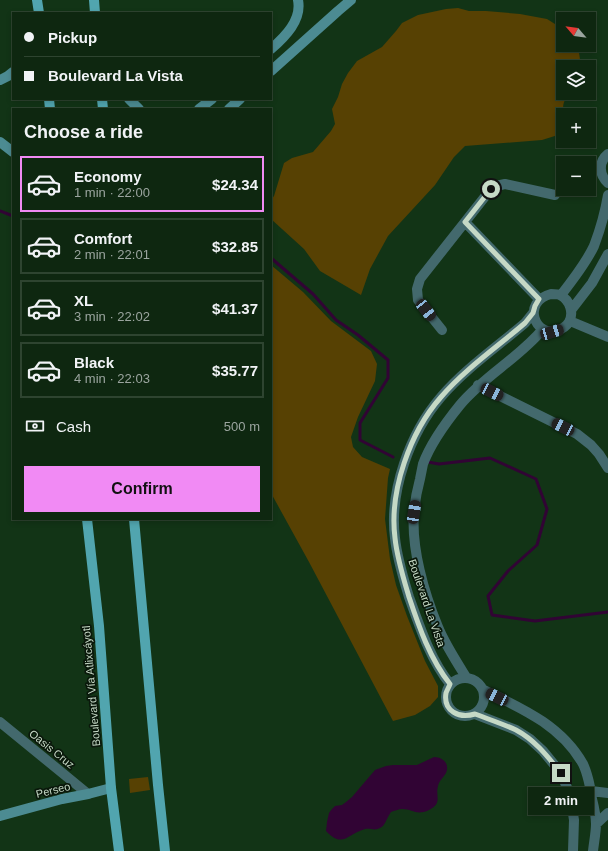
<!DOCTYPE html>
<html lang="en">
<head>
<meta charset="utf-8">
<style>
  :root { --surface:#0e2710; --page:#1c331e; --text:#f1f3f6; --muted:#9ba59f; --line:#2e4430; --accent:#f18af4 }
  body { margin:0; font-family:Helvetica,sans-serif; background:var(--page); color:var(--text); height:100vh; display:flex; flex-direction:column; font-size:15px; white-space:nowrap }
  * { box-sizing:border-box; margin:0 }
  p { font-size:13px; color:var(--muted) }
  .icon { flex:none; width:22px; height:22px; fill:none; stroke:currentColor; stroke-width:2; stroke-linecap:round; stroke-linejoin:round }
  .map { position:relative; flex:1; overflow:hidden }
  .panel { position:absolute; left:12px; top:108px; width:260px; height:412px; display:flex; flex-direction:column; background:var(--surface); border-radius:0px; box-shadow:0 2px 6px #0003,0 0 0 1px var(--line) }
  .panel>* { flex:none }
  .top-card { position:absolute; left:12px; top:12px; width:260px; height:88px; border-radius:0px; box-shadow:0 2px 6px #0003,0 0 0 1px var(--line); display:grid; align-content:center; height:88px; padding:0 12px; background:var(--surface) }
  .needle { width:26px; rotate:298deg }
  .tools { position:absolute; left:556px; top:12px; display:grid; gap:8px }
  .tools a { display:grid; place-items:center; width:40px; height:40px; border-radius:0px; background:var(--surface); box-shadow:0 2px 6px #0003,0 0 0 1px var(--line); font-size:20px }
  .end { position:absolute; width:18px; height:18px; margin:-9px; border:5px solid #c6d9c6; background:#111; box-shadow:0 0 0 2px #111 }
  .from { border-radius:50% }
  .bubble { position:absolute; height:28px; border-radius:0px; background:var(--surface); box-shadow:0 2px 6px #0003,0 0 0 1px var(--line); font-size:13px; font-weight:700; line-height:28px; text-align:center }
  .car { position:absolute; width:12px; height:24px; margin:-12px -6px; border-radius:5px; box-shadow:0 0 3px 1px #0007; background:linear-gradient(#222 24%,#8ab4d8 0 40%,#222 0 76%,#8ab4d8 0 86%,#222 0) }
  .top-card b { display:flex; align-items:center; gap:14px; height:38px; font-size:15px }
  .top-card b+b { border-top:1px solid var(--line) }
  .top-card i { width:10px; height:10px; background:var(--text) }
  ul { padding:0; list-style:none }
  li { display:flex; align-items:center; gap:12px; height:56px; margin:0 8px 6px; padding:0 4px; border:2px solid var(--line); border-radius:0px }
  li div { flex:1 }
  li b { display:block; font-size:15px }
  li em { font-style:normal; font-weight:700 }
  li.selected { border-color:var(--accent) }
  li>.icon { width:36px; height:36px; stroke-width:1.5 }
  h2 { padding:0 12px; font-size:18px; line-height:48px }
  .pay { display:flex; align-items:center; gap:10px; height:44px; padding:0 12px; font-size:15px }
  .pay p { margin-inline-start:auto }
  .action { display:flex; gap:8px; margin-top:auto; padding:8px 12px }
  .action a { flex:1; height:46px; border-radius:0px; background:var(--accent); color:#111; font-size:16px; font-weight:700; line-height:46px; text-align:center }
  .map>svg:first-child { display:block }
  .green { fill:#574103 }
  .water { fill:#310434 }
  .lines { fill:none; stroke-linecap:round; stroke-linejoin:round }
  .stream { stroke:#310434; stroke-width:3 }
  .street { stroke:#43696d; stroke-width:10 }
  .secondary { stroke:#4c8b92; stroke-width:10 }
  .primary { stroke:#51a5af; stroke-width:10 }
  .route { stroke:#c6d9c6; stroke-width:5 }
  .labels { text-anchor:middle; stroke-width:3.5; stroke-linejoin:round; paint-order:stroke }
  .street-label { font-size:11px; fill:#c6d9c6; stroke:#0a180b }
</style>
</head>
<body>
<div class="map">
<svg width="608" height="851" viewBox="0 0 608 851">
  <rect width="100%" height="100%" fill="#123416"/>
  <path class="green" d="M458,8l11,3h17l34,3 27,5 16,10v16h15l3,22h-18v26h7c-6,8 -9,12 -5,22h-2v16l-5,4 -16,5 -77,6 -11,11 -19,28 -47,51 -18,33 -9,26 -41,-24 -16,-22 -33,-30v-19l3,-4 10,-33 8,-5 21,-6 18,-21 4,-7 -3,-15 6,-12 4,-13 6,-11 9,-12 25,-14 14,-16 6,-8 16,-8 28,-6z
    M271,265l32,27 28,29 40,30 6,13 -2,17 -17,36 -7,20 2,10 9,10 28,12 -2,9 -3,41 5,40 6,26 11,31 18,45 13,25v11l-8,9 -15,9 -22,6 -84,-159 -38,-69z
    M148,777l2,13 -20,3 -1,-14z"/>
  <path class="water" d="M434,757c9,0 16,7 12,16 -3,5 -7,8 -8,13 -3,10 5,17 -9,24 -13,6 -16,-1 -27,-1 -3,0 -8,2 -11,3 -3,4 -5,10 -8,14 -8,6 -11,2 -18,3 -18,5 -22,20 -39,2l1,-9 2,-9 3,-4 3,-3 7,-1 4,-3 6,-5 23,-27 11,-4 7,-1h24z"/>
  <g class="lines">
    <path class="stream" d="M0,211l13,5
      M271,258l42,36 23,26 22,15 30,25v18l-28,45v17l33,17
      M428,462l11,2 51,-6 46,21 11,30 -10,36 -29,26 -20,25 4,19 43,6 73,-9"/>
    <path class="street" d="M608,154c-10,8 -9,21 0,29
      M465,222l74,77
      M551,294c3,0 7,0 9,1 10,5 14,18 9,27 -3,5 -7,7 -12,9 -22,6 -36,-29 -6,-37z
      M561,295c11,-14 25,-32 33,-49 6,-16 11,-33 14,-51
      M572,309l20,-26 16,-29
      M570,321l38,16
      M442,330l-24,-30 -1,-11 3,-10 71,-90 5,-3 9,-2 50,11
      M478,385l99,49 14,11 8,9 9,14
      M466,677c-10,-16 -21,-33 -28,-50 -14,-34 -27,-79 -24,-115 1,-11 3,-22 6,-33 1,-5 2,-10 3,-15 7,-19 24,-43 37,-59 24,-29 59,-47 83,-76
      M446 697a19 19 0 1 1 38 0a19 19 0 1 1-38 0Z
      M450,684c-20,-25 -30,-57 -41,-87 -6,-20 -12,-39 -14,-59 -6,-47 15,-105 46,-141 24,-28 56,-50 84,-74l8,-10
      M484,690c37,18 77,35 99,74 4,8 8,25 9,35 2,8 4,17 4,25 0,8 -2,18 -3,27
      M475,714l41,16 14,9 13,12 18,22 9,22 4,25 -1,31
      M0,722l88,72
      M570,795l21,-4 17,2
      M596,824l12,-11"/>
    <path class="secondary" d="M271,49c14,-12 31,-29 27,-49
      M271,71l67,-60 13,-11
      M0,80l8,-4 5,-4
      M129,99l10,10
      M199,109l13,-10
      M229,109l11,-10
      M0,142l13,10
      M0,816l62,-17 26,-5 23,-6"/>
    <path class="primary" d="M37,0l2,13
      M94,0l1,13
      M49,99l1,10
      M102,99l1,10
      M87,519l12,107 12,162 8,63
      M134,519l24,266 7,66"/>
  </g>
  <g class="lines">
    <path class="route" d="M491,189l-26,33 74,77 -4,7 -2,7 -8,10c-28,24 -60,46 -84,74 -31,35 -52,94 -46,141 2,20 8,39 14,59 10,30 21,62 41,87 -1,3 -3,6 -4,9 -3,18 13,26 29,21 13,5 28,10 41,16 19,10 32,27 45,43"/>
  </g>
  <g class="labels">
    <g class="street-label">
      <text transform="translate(427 603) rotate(71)" y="4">Boulevard La Vista</text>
      <text transform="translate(91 686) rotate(-95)" y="4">Boulevard Vía Atlixcáyotl</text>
      <text transform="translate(52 749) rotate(39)" y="4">Oasis Cruz</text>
      <text transform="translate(53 790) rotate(-14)" y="4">Perseo</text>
    </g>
  </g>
</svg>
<div class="tools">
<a><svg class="needle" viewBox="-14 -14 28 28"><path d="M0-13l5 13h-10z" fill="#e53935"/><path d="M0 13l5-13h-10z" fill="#9ba59f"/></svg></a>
<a><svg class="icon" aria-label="layers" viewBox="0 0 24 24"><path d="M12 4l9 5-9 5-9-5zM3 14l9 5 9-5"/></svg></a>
<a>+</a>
<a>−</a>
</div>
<i class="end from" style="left:491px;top:189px"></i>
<i class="end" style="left:561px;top:773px"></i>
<div class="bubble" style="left:528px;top:787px;width:66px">2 min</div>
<i class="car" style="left:426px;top:310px;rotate:142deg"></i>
<i class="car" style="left:552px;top:332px;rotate:74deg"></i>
<i class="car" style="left:492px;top:392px;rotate:116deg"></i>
<i class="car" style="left:563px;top:427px;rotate:296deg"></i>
<i class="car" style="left:414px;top:512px;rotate:9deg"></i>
<i class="car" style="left:497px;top:697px;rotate:296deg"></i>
<div class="top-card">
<b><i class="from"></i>Pickup</b>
<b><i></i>Boulevard La Vista</b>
</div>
<section class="panel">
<h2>Choose a ride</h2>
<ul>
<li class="selected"><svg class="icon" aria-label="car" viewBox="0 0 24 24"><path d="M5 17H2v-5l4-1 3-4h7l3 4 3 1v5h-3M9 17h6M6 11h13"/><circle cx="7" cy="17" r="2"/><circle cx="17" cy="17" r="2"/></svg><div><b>Economy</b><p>1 min · 22:00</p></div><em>$24.34</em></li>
<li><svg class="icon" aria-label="car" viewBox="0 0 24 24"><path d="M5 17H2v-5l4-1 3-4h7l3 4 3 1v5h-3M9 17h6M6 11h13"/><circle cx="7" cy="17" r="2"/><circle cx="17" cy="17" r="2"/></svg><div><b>Comfort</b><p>2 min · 22:01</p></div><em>$32.85</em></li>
<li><svg class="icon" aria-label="car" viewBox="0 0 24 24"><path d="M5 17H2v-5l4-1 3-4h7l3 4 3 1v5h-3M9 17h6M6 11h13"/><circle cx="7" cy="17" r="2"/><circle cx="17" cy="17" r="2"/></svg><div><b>XL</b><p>3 min · 22:02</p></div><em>$41.37</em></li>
<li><svg class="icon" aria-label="car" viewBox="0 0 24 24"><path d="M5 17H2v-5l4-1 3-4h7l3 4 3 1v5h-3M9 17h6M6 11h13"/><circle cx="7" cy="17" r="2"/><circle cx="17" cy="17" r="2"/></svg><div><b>Black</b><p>4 min · 22:03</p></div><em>$35.77</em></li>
</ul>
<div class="pay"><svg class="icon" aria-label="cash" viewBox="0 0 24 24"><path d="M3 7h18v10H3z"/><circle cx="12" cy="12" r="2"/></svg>Cash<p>500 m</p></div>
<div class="action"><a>Confirm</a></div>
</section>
</div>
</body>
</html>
